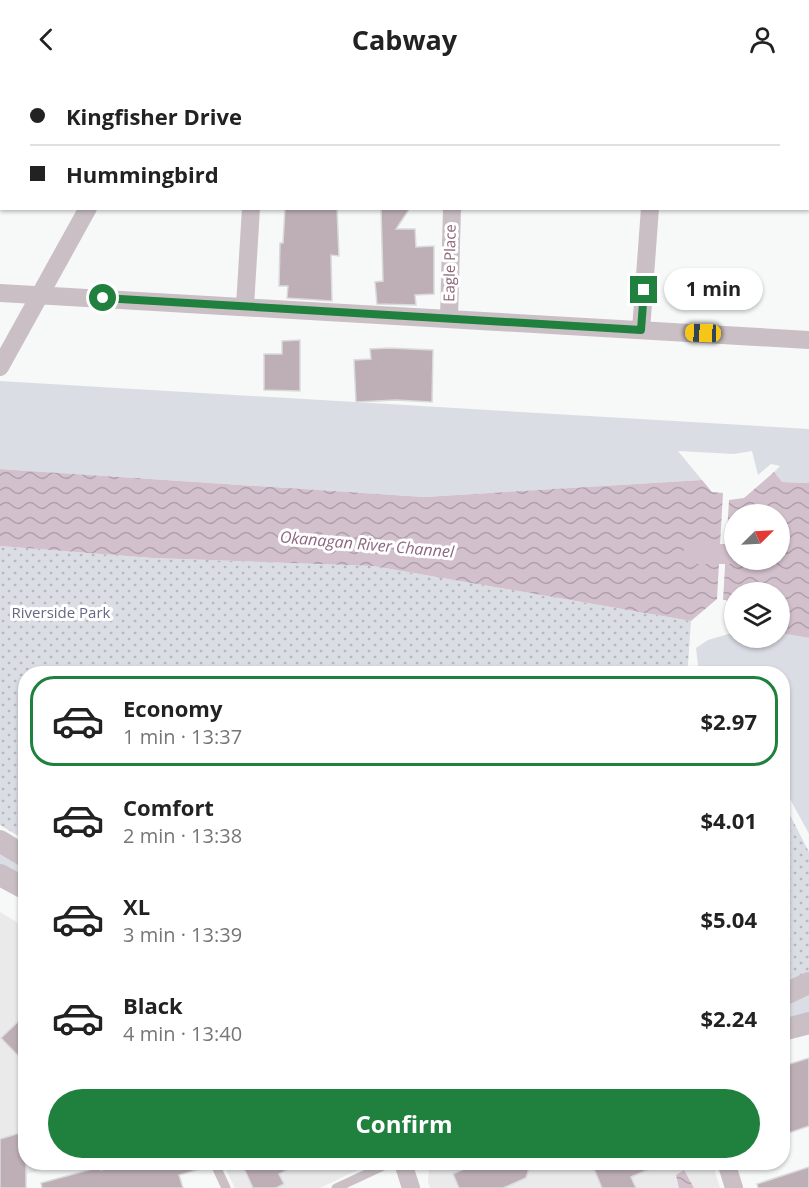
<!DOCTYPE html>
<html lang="en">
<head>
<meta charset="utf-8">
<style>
  :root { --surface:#fff; --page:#f2f2f2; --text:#222; --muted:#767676; --line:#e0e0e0; --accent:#1f813d }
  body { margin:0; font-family:"Open Sans",sans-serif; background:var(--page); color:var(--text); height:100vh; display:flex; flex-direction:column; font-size:22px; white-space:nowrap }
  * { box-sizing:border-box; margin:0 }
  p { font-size:20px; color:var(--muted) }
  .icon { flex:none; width:33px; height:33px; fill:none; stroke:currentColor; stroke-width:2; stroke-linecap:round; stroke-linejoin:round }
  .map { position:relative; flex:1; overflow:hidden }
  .sheet { position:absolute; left:18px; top:588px; width:772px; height:504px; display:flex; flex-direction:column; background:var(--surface); border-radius:24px; box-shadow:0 2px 4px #0004 }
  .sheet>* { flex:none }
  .guide { position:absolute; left:0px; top:0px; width:810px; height:132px; box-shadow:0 2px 4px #0004; display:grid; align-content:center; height:132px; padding:0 30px; background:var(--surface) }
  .needle { width:39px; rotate:66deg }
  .tools { position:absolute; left:724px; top:426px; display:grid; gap:12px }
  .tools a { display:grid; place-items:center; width:66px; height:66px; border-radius:50%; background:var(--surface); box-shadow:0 2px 4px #0004; font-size:30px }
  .end { position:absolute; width:27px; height:27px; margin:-14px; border:8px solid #1f813d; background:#fff; box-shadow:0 0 0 3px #fff }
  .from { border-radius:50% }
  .bubble { position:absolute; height:42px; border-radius:21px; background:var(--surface); box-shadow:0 2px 4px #0004; font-size:20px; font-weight:700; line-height:42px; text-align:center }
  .car { position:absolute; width:18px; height:36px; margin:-18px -9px; border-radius:8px; box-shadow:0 0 4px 2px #0007; background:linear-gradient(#f5c518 24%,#345 0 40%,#f5c518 0 76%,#345 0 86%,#f5c518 0) }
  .guide b { display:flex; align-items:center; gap:21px; height:57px; font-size:22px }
  .guide b+b { border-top:2px solid var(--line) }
  .guide i { width:15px; height:15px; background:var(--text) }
  ul { padding:10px 0 0; list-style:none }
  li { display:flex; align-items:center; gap:18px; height:90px; margin:0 12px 9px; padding:0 18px; border:3px solid transparent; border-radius:24px }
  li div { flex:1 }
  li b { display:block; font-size:22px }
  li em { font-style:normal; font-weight:700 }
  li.on { border-color:var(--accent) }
  li>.icon { width:54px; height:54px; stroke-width:1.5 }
  .button { display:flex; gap:12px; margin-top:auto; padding:12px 30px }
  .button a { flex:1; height:69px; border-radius:36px; background:var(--accent); color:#fff; font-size:24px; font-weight:700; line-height:69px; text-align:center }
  header { display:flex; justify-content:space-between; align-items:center; height:78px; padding:0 30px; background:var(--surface); font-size:27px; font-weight:700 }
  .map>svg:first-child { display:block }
  .built { fill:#eaeaeb }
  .green { fill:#dadde4 }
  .park { fill:url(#park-dots) }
  .water { fill:url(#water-waves); fill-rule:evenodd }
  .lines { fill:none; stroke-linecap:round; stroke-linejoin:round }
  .canal { stroke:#d2c1cd; stroke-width:20 }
  .building { fill:#beaeb6; stroke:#d9dbdb; stroke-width:1.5 }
  .service { stroke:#cabfc4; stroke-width:9 }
  .minor { stroke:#cabfc4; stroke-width:18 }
  .tertiary { stroke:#cabfc4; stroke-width:22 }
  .route { stroke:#1f813d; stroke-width:8 }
  .labels { text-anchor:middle; stroke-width:6; stroke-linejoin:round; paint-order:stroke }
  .street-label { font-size:15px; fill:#8b6577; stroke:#fff }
  .park-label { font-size:15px; fill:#656981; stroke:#fff }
  .water-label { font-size:16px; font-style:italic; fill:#8d6680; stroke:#fff }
</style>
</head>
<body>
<header><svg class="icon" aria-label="back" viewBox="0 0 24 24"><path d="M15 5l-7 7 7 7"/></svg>Cabway<svg class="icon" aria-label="person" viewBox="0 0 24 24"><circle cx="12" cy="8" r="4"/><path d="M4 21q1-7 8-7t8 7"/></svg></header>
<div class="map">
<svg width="809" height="1110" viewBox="0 0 809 1110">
  <defs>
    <pattern id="park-dots" width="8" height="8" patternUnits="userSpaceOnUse" patternTransform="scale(1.5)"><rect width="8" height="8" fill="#dadde4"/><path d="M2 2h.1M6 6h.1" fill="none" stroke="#b7b7be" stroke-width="1.8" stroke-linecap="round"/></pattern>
    <pattern id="water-waves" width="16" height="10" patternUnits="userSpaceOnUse" patternTransform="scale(1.5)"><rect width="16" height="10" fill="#d2c1cd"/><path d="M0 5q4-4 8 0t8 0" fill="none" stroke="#b0a0ab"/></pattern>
  </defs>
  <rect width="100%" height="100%" fill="#f7f9f9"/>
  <path class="built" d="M0,834l25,15 1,235 42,1 -68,18z
    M712,1084l8,26h-290l-2,-6 1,-14 5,-5z
    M223,1085h149l-52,25h-85z"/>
  <path class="green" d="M0,303l809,48v54l-28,-1 -7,-10 6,-6 -9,-2 -13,11 -6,-24 -18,3 -56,-3 24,29 -278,17 -424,-28z
    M735,554v6h45v-5l29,5v196l-26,-48v-112l-84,-1 -3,-25 12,-8z
    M0,769l25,16v20l-25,-15z
    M809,913v27l-26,6v-22z"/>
  <path class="park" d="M0,468l152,12 221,8 318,55 -3,44 3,8 -665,1 -1,166 -25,-15z
    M783,723l4,8 -2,1 2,6 3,-1 19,37v123l-26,12z"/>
  <path class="water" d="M0,391l424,28 278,-17 10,12 11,1 -6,106 -26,22 -318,-55 -221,-8 -152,-12z
    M774,394l8,10 27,1v155l-29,-5v-41h-45v17l-9,-9h-3l6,-100 15,-2zM780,436v46h-45v-46z
    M684,1092l10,18h-15l-3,-13z"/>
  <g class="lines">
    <path class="canal" d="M693,476h42"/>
  </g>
  <path class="building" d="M285,130h52l2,48 -8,-1 1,46 -45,-3 1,-12h-9l1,-43h3z
    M381,130h29l-14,21h19l1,18 18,-1v48l-19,1 1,10 -39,-1 -2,-22 8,-1z
    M300,262v51l-36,-1v-36h18v-13z
    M389,270l44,2 -1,52 -36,-2 -40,2 -2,-42 17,-1 -1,-10z
    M26,936v50l-25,-26z
    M809,980v68l-26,9v-69z
    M26,1053v57h-26v-49z
    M130,1084h76l1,5 -28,8 4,13h-141l-1,-5 59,-16 1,3z
    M241,1084h61l-23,12 5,10 -8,4h-23z
    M479,1084h52l-5,16 -23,10h-44l-6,-14z
    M591,1084h75l-35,15 5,11h-34z
    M809,1089v21h-51l-1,-4z"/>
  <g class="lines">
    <path class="service" d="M214,1084l12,26
      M336,1110l56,-26"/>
    <path class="minor" d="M142,2v-2
      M270,2l1,-2
      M654,2v-2
      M808,84h1
      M0,215l809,47
      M245,228l6,-98
      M449,240l3,-110
      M641,252l9,-122
      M0,289l88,-159
      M406,1084l-2,4 7,22
      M726,1084l8,26"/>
    <path class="tertiary" d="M0,763l26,16
      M0,797l26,14
      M783,917l26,-12
      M783,952l26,-7"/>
  </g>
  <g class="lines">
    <path class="route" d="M103,220l538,32 3,-40"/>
  </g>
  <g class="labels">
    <g class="street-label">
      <text transform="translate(450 185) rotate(-89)" y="5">Eagle Place</text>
    </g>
    <g class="park-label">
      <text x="61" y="540">Riverside Park</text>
    </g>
    <g class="water-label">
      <text transform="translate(367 466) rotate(5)" y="6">Okanagan River Channel</text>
    </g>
  </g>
</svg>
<div class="tools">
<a><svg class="needle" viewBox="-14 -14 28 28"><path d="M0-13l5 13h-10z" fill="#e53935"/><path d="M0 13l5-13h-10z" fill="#767676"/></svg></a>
<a><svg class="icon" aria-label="layers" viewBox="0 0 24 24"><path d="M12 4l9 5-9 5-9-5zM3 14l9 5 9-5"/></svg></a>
</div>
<i class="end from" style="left:103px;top:220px"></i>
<i class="end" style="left:644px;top:212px"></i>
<div class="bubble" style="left:664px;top:190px;width:99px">1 min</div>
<i class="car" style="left:703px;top:255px;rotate:272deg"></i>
<div class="guide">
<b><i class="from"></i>Kingfisher Drive</b>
<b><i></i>Hummingbird</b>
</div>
<section class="sheet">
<ul>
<li class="on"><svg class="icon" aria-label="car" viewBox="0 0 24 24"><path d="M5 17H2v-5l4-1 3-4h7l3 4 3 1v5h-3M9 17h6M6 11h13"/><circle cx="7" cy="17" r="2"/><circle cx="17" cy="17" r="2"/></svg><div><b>Economy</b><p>1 min · 13:37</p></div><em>$2.97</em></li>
<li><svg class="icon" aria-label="car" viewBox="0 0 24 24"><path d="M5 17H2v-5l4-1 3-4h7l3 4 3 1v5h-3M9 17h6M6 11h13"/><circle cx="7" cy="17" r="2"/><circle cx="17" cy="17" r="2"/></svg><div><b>Comfort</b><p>2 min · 13:38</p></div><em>$4.01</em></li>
<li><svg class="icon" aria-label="car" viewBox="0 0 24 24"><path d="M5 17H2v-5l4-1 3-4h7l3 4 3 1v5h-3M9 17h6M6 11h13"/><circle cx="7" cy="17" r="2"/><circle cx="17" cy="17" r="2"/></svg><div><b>XL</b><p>3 min · 13:39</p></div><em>$5.04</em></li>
<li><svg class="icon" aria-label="car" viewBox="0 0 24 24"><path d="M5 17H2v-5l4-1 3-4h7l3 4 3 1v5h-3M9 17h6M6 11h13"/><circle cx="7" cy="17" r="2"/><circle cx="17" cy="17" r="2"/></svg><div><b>Black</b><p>4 min · 13:40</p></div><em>$2.24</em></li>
</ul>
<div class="button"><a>Confirm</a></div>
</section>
</div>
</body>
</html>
